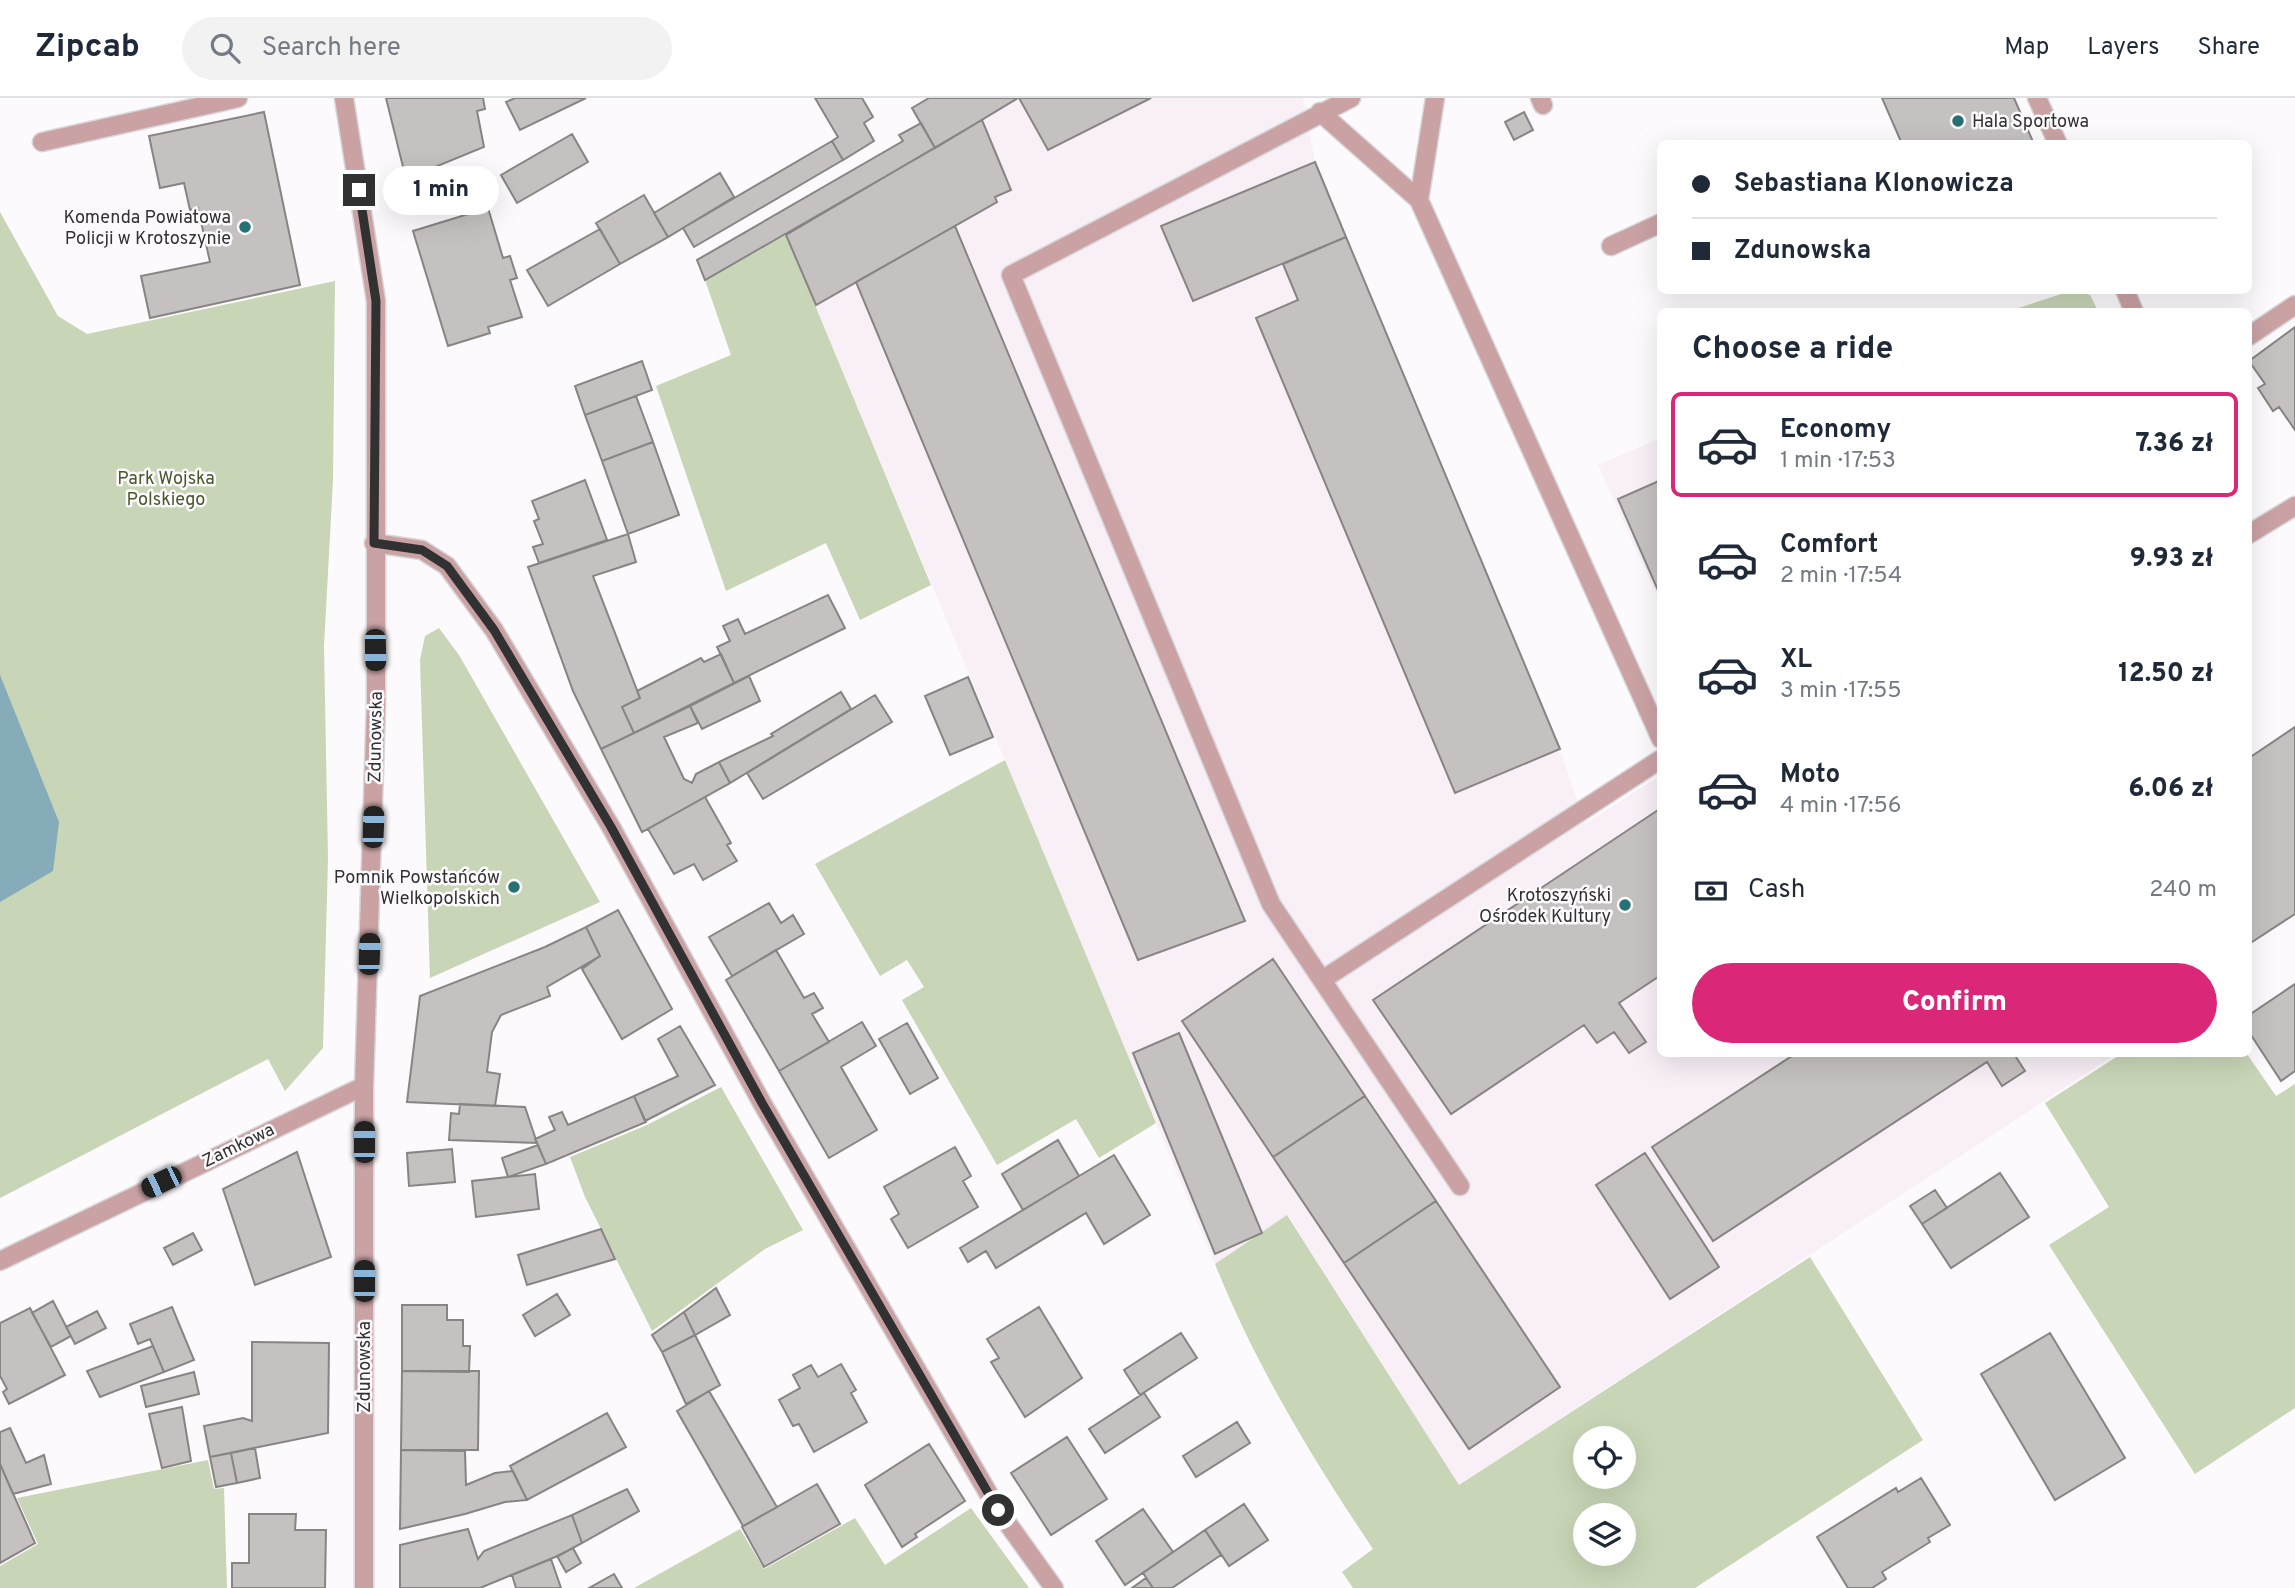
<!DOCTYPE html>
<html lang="en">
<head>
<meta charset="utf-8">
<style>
  :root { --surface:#fff; --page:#f2f2f3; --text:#1f2937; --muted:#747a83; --line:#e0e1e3; --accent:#db2777 }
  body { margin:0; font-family:Overpass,sans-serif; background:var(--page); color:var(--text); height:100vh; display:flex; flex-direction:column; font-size:26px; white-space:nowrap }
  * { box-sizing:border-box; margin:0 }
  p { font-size:23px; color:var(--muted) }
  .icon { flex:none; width:38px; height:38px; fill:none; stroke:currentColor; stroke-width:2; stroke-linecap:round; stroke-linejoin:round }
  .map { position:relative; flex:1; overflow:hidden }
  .sheet { position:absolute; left:1657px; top:210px; width:595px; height:749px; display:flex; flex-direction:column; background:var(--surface); border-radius:10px; box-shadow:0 7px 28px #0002 }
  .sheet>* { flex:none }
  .banner { position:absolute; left:1657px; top:42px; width:595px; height:154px; border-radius:10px; box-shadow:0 7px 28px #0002; display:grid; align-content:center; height:154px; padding:0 35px; background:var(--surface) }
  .tools { position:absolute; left:1573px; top:1328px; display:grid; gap:14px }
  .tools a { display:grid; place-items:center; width:63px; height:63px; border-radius:50%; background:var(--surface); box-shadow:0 7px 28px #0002; font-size:35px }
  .end { position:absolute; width:32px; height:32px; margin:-16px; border:9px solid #323132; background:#fff; box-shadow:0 0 0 4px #fff }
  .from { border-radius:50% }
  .bubble { position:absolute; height:49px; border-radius:24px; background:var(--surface); box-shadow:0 7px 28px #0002; font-size:23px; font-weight:800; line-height:49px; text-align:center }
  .car { position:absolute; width:21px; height:42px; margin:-21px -10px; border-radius:9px; box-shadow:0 0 5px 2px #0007; background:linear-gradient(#222 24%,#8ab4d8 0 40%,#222 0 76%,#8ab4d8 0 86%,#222 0) }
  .banner b { display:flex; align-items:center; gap:24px; height:66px; font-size:26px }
  .banner b+b { border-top:2px solid var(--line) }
  .banner i { width:18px; height:18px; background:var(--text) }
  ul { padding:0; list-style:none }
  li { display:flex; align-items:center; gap:21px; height:105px; margin:0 14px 10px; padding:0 21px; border:4px solid transparent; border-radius:10px }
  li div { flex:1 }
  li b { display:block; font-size:26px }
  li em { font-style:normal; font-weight:800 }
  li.on { border-color:var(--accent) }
  li>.icon { width:63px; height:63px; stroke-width:1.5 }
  h2 { padding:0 35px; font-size:32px; line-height:84px }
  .pay { display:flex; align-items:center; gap:18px; height:77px; padding:0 35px; font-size:26px }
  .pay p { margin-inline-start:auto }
  .action { display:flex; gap:14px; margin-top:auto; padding:14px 35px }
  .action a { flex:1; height:80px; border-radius:42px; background:var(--accent); color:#fff; font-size:28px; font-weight:800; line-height:80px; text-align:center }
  header { display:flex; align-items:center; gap:42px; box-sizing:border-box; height:98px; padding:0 35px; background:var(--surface); border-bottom:2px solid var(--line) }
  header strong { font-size:33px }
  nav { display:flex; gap:38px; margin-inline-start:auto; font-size:24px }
  .search { width:490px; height:63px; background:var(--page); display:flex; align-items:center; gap:18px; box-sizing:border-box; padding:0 24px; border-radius:38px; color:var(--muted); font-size:26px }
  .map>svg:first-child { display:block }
  .built { fill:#f8eff7 }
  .green { fill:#c8d5b6; fill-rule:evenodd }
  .water { fill:#85acb8 }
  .building { fill:#c5c1c1; stroke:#888484; stroke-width:2 }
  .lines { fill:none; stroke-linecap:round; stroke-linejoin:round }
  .minor-casing { stroke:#d8d6d8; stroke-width:21 }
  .minor { stroke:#caa2a4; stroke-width:18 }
  .route { stroke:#323132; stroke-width:9 }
  .poi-dot { fill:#267173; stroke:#fcfafc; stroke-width:2.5 }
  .labels { text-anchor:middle; stroke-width:5; stroke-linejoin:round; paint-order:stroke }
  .poi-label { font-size:18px; fill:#323132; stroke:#fcfafc; text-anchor:end }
  .park-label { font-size:18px; fill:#475928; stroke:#fcfafc }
  .street-label { font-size:18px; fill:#323132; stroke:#fcfafc }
</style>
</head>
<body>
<header>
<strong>Zipcab</strong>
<div class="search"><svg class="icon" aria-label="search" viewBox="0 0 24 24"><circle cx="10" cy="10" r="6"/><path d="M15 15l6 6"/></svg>Search here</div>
<nav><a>Map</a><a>Layers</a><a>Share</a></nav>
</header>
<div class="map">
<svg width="2295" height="1490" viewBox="0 0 2295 1490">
  <rect width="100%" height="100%" fill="#fcfafc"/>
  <path class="built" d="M1018,0h285l12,64 245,587 25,75 76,-49v279h455l-657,431 -171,-270 -73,49 -429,-1029z
    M1661,340v167l-63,-140z"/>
  <path class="green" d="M0,114l58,104 29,18 248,-53 -2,199 -9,166 4,212 -5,190 -38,43 -17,-32 -268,139z
    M786,137l145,350 -71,35 -34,-77 -100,48 -70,-205 75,-31 -26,-75z
    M2074,192l16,5 8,16h-89z
    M439,530l20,27 141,247 -170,76 -10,-318 5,-24z
    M1005,662l151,363 -57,35 -23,-39 -79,46 -95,-165 22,-13 -17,-27 -27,16 -65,-112z
    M2121,956h126l29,42 19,-12v324l-100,66 -146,-229 60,-38 -64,-104z
    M721,989l82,143 -38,19 -113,82 -67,-134 -15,-40 77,-32z
    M1287,1117l172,270 351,-228 113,183 -228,148h-342l-11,-16 31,-23c-61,-91 -117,-183 -158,-285zM1586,1340h38v39h-38zM1586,1418h38v38h-38z
    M208,1362l6,29 10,-1 3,100h-227v-22l38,-22 -21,-46z
    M971,1410l58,80h-395l106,-59 24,40 91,-51 30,47z"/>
  <path class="water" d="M0,577l59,147 -6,49 -53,31z"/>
  <path class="building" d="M386,0h97l2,11 -8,2 7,36 -78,32z
    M515,0h71l-66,32 -14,-28z
    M815,0h47l11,19 -9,6 10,18 -31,19 -11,-19 6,-4z
    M929,0h89l-83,50 -23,-40z
    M1019,0h132l-103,52z
    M1882,0h132l20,46h-132z
    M264,14l36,173 -150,33 -9,-42 69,-14 -12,-54 -8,2 -6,-27 -24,5 -11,-52z
    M1524,14l9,18 -19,10 -9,-18z
    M982,22l29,70 -16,7 2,5 -181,103 -30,-70z
    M921,25l14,25 -230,132 -8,-20 206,-119 -4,-6z
    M572,36l16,28 -71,41 -16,-28z
    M832,43l11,19 -149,87 -11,-19z
    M1315,64l31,75 -153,64 -32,-75z
    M720,75l14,24 -66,40 -14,-24z
    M644,97l24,42 -48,27 -24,-41z
    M488,110l15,50 7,-2 7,22 -7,2 12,37 -34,10 2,6 -42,13 -35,-115z
    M955,128l290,695 -107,39 -282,-678z
    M600,131l20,35 -72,42 -21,-36z
    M1346,139l214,512 -105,44 -199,-475 42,-18 -15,-36z
    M2295,229v103l-16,-23 -6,4 -15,-23 7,-4 -16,-23z
    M642,263l10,29 -67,25 -10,-29z
    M636,298l17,46 -51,19 -17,-46z
    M653,344l26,73 -51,19 -26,-73z
    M585,382l22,60 -68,23 -6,-16 10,-3 -9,-23 5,-2 -7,-18z
    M1661,382v115h-1l-42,-96z
    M628,436l8,28 -43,14 47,122 -18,9 12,26 -33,16 -28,-58 -45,-124z
    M828,497l17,33 -111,55 -17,-36 13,-6 -7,-15 15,-7 7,15z
    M721,556l13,29 -100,50 -12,-26 18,-9 -3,-7 64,-33 3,4z
    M749,578l11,25 -58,28 -12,-23z
    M968,579l25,60 -43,18 -25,-59z
    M841,594l10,17 -121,74 -11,-21 54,-26 -2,-2z
    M875,597l17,27 -129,77 -16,-26z
    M690,608l8,17 -34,14 20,42 8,4 4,-9 23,-12 11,21 -88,49 -41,-83z
    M2295,629v187l-46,30v-186z
    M705,699l26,46 -4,2 10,16 -34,19 -9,-16 -20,10 -26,-45z
    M1661,710v167l-42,28 27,39 -17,11 -15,-21 -17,11 -13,-18 -133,89 -78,-114z
    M769,805l12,20 12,-8 11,19 -72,42 -23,-39z
    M618,812l54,99 -50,30 -40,-70 18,-13 -14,-29z
    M586,829l14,29 -53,31 3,9 -49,19 -9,17 -5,40 13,2 -5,32 -88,-4 13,-106 125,-49z
    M776,852l28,48 10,-5 9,15 -11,6 17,28 -50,29 -53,-91z
    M1273,861l92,137 -92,61 -91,-136z
    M2295,886v87l-14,10 -32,-49v-17z
    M862,924l14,24 -35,21 36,63 -48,28 -50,-87z
    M907,925l31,55 -28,16 -31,-55z
    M680,928l35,59 -70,36 -11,-25 44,-20 -20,-37z
    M1179,935l83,200 -47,21 -82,-201z
    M1795,956h219l11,17 -23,15 -15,-24 -274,179 -61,-94z
    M634,998l12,26 -100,42 -11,-25 20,-9 -6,-13 13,-5 6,13z
    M1365,998l71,105 -92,62 -71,-106z
    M460,1006l65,3 12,36 -88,-3 2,-27 8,1z
    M1058,1042l21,36 -56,34 -21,-36z
    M538,1047l8,19 -38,13 -6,-19z
    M955,1049l16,29 -8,5 15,26 -70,41 -17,-29 8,-5 -15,-27z
    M452,1051l3,33 -46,4 -2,-33z
    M297,1054l34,105 -76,28 -32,-96z
    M1645,1055l74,114 -49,32 -74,-114z
    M1114,1057l36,60 -46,29 -18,-31 -90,55 -10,-17 -18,11 -8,-14z
    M2000,1075l29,44 -78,51 -29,-44z
    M535,1076l4,35 -63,8 -4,-36z
    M1935,1092l12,18 -25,16 -12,-18z
    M1436,1103l124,186 -91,62 -125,-186z
    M601,1131l14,30 -88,26 -9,-30z
    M193,1135l9,17 -29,15 -9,-17z
    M716,1190l14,27 -35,20 -11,-23z
    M557,1196l13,21 -35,21 -12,-21z
    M53,1203l18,35 -20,11 -19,-34z
    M402,1207h45v15h16v26h7l-1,26 -67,-1z
    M172,1209l22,53 -30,12 -14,-33 -12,5 -8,-20z
    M1039,1209l43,71 -57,39 -34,-55 8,-4 -12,-19z
    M30,1210l35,67 -56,29 -6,-12 4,-3 -7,-13v-53z
    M97,1213l9,17 -31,16 -9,-17z
    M684,1214l11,23 -33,17 -10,-17z
    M1181,1235l16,25 -57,37 -16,-25z
    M2050,1235l75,125 -70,42 -74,-126z
    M695,1237l25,50 -34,19 -24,-52z
    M252,1244l77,1 -1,90 -118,24 -6,-31 39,-8 9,3z
    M153,1248l11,26 -64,25 -13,-26z
    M841,1266l15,26 -5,3 16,29 -53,30 -15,-28 -6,2 -14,-26 21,-12 -7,-13 18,-10 7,12z
    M402,1273h77l-1,79h-77z
    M194,1274l5,22 -53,13 -5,-21z
    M709,1293l68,116 -34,19 -66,-115z
    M1144,1295l16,24 -55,36 -16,-24z
    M182,1309l9,54 -29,7 -13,-54z
    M607,1315l19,34 -99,53 -17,-34z
    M1237,1324l13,21 -54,34 -13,-21z
    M10,1330l16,35 18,-8 7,29 -38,10 -13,-30v-32z
    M1067,1339l40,62 -56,36 -40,-62z
    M929,1346l36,57 -50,33 2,3 -15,10 -37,-62z
    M255,1350l5,30 -23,5 -6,-30z
    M401,1352l64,1 1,34 29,-12 18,-2 14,29 -22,2 -40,12 -65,15z
    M231,1355l6,30 -21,4 -6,-30z
    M0,1366l35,79 -35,20z
    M1921,1380l29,47 -22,13 2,4 -48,30 4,7 -14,9h-24l-31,-51 79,-49 2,4z
    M817,1386l23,40 -76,43 -22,-40z
    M627,1391l12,22 -57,32 -10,-28z
    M1244,1406l24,36 -39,26 -24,-36z
    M1143,1411l30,43 -48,33 -29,-44z
    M249,1416h47l-1,16h31l-1,58h-93v-25h17z
    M572,1417l10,28 -22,12 -80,33h-80v-43l68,-16 10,30 6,-8z
    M1205,1432l16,25 -49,33h-19l-10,-15z
    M573,1450l8,15 -15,9 -9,-16z
    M551,1461l10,29h-45l-4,-13z
    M614,1476l8,14h-33z
    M1146,1480l7,10h-21z"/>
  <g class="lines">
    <defs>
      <path id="minor" d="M344,0l32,203v403l-12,382v502
        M1351,0l-340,177 260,629 189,282
        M1540,0l3,7
        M2037,0l21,46
        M1320,14l99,88 16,-102
        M42,44l196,-44
        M1419,102l242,539
        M1611,148l50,-23
        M2125,192l9,22
        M2249,238l46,-31
        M2249,436l46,-28
        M374,445l48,7 25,16 47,64 117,197 151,276 236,407 56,78
        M1322,882l339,-221
        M0,1163l364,-175"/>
    </defs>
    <use href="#minor" class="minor-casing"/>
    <use href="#minor" class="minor"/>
  </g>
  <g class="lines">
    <path class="route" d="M359,92l17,111 -2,242 48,7 25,16 47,64 117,197 151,276 236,407"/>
  </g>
  <g class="poi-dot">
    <circle cx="1958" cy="23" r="7"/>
    <circle cx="245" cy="129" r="7"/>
    <circle cx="514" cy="789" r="7"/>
    <circle cx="1625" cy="807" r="7"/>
  </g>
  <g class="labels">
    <g class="poi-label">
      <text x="1972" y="29" text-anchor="start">Hala Sportowa</text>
      <text x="231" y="125">Komenda Powiatowa<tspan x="231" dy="21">Policji w Krotoszynie</tspan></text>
      <text x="500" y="785">Pomnik Powstańców<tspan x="500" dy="21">Wielkopolskich</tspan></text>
      <text x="1611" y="803">Krotoszyński<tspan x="1611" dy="21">Ośrodek Kultury</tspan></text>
    </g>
    <g class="park-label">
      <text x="166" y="386">Park Wojska<tspan x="166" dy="21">Polskiego</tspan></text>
    </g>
    <g class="street-label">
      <text transform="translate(375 639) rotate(-89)" y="6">Zdunowska</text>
      <text transform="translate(238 1047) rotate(-26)" y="6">Zamkowa</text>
      <text transform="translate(364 1269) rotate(-90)" y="6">Zdunowska</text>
    </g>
  </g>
</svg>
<div class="tools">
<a><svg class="icon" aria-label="locate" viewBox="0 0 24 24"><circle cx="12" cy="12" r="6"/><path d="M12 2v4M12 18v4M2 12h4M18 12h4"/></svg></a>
<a><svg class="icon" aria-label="layers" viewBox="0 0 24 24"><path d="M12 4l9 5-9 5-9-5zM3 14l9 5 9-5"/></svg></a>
</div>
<i class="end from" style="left:998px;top:1412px"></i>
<i class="end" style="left:359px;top:92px"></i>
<div class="bubble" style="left:383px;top:68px;width:116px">1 min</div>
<i class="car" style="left:375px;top:552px;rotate:179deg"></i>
<i class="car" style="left:373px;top:729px;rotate:2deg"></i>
<i class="car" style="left:369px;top:856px;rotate:2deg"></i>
<i class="car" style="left:364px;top:1044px;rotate:0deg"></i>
<i class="car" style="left:161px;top:1084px;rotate:244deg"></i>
<i class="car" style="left:364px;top:1183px;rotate:0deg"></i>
<div class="banner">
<b><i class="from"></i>Sebastiana Klonowicza</b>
<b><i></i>Zdunowska</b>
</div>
<section class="sheet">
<h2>Choose a ride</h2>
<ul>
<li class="on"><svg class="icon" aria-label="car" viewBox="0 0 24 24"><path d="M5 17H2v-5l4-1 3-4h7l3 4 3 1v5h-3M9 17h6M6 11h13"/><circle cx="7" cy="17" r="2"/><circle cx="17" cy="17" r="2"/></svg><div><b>Economy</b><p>1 min · 17:53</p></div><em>7.36 zł</em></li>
<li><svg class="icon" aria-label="car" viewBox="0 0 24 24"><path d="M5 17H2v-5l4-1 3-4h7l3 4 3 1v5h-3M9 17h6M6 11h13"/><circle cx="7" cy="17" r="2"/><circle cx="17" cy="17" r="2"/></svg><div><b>Comfort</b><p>2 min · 17:54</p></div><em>9.93 zł</em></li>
<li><svg class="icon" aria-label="car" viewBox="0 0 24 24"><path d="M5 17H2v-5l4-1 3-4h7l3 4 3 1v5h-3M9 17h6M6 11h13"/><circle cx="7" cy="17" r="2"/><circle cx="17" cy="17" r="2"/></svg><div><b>XL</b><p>3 min · 17:55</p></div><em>12.50 zł</em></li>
<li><svg class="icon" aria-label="car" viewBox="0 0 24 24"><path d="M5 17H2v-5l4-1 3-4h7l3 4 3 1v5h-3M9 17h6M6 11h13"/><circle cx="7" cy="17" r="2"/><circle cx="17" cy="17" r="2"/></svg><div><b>Moto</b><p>4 min · 17:56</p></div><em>6.06 zł</em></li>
</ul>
<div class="pay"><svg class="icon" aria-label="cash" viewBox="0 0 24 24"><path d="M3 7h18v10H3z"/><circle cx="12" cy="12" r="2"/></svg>Cash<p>240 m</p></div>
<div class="action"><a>Confirm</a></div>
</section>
</div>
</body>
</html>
